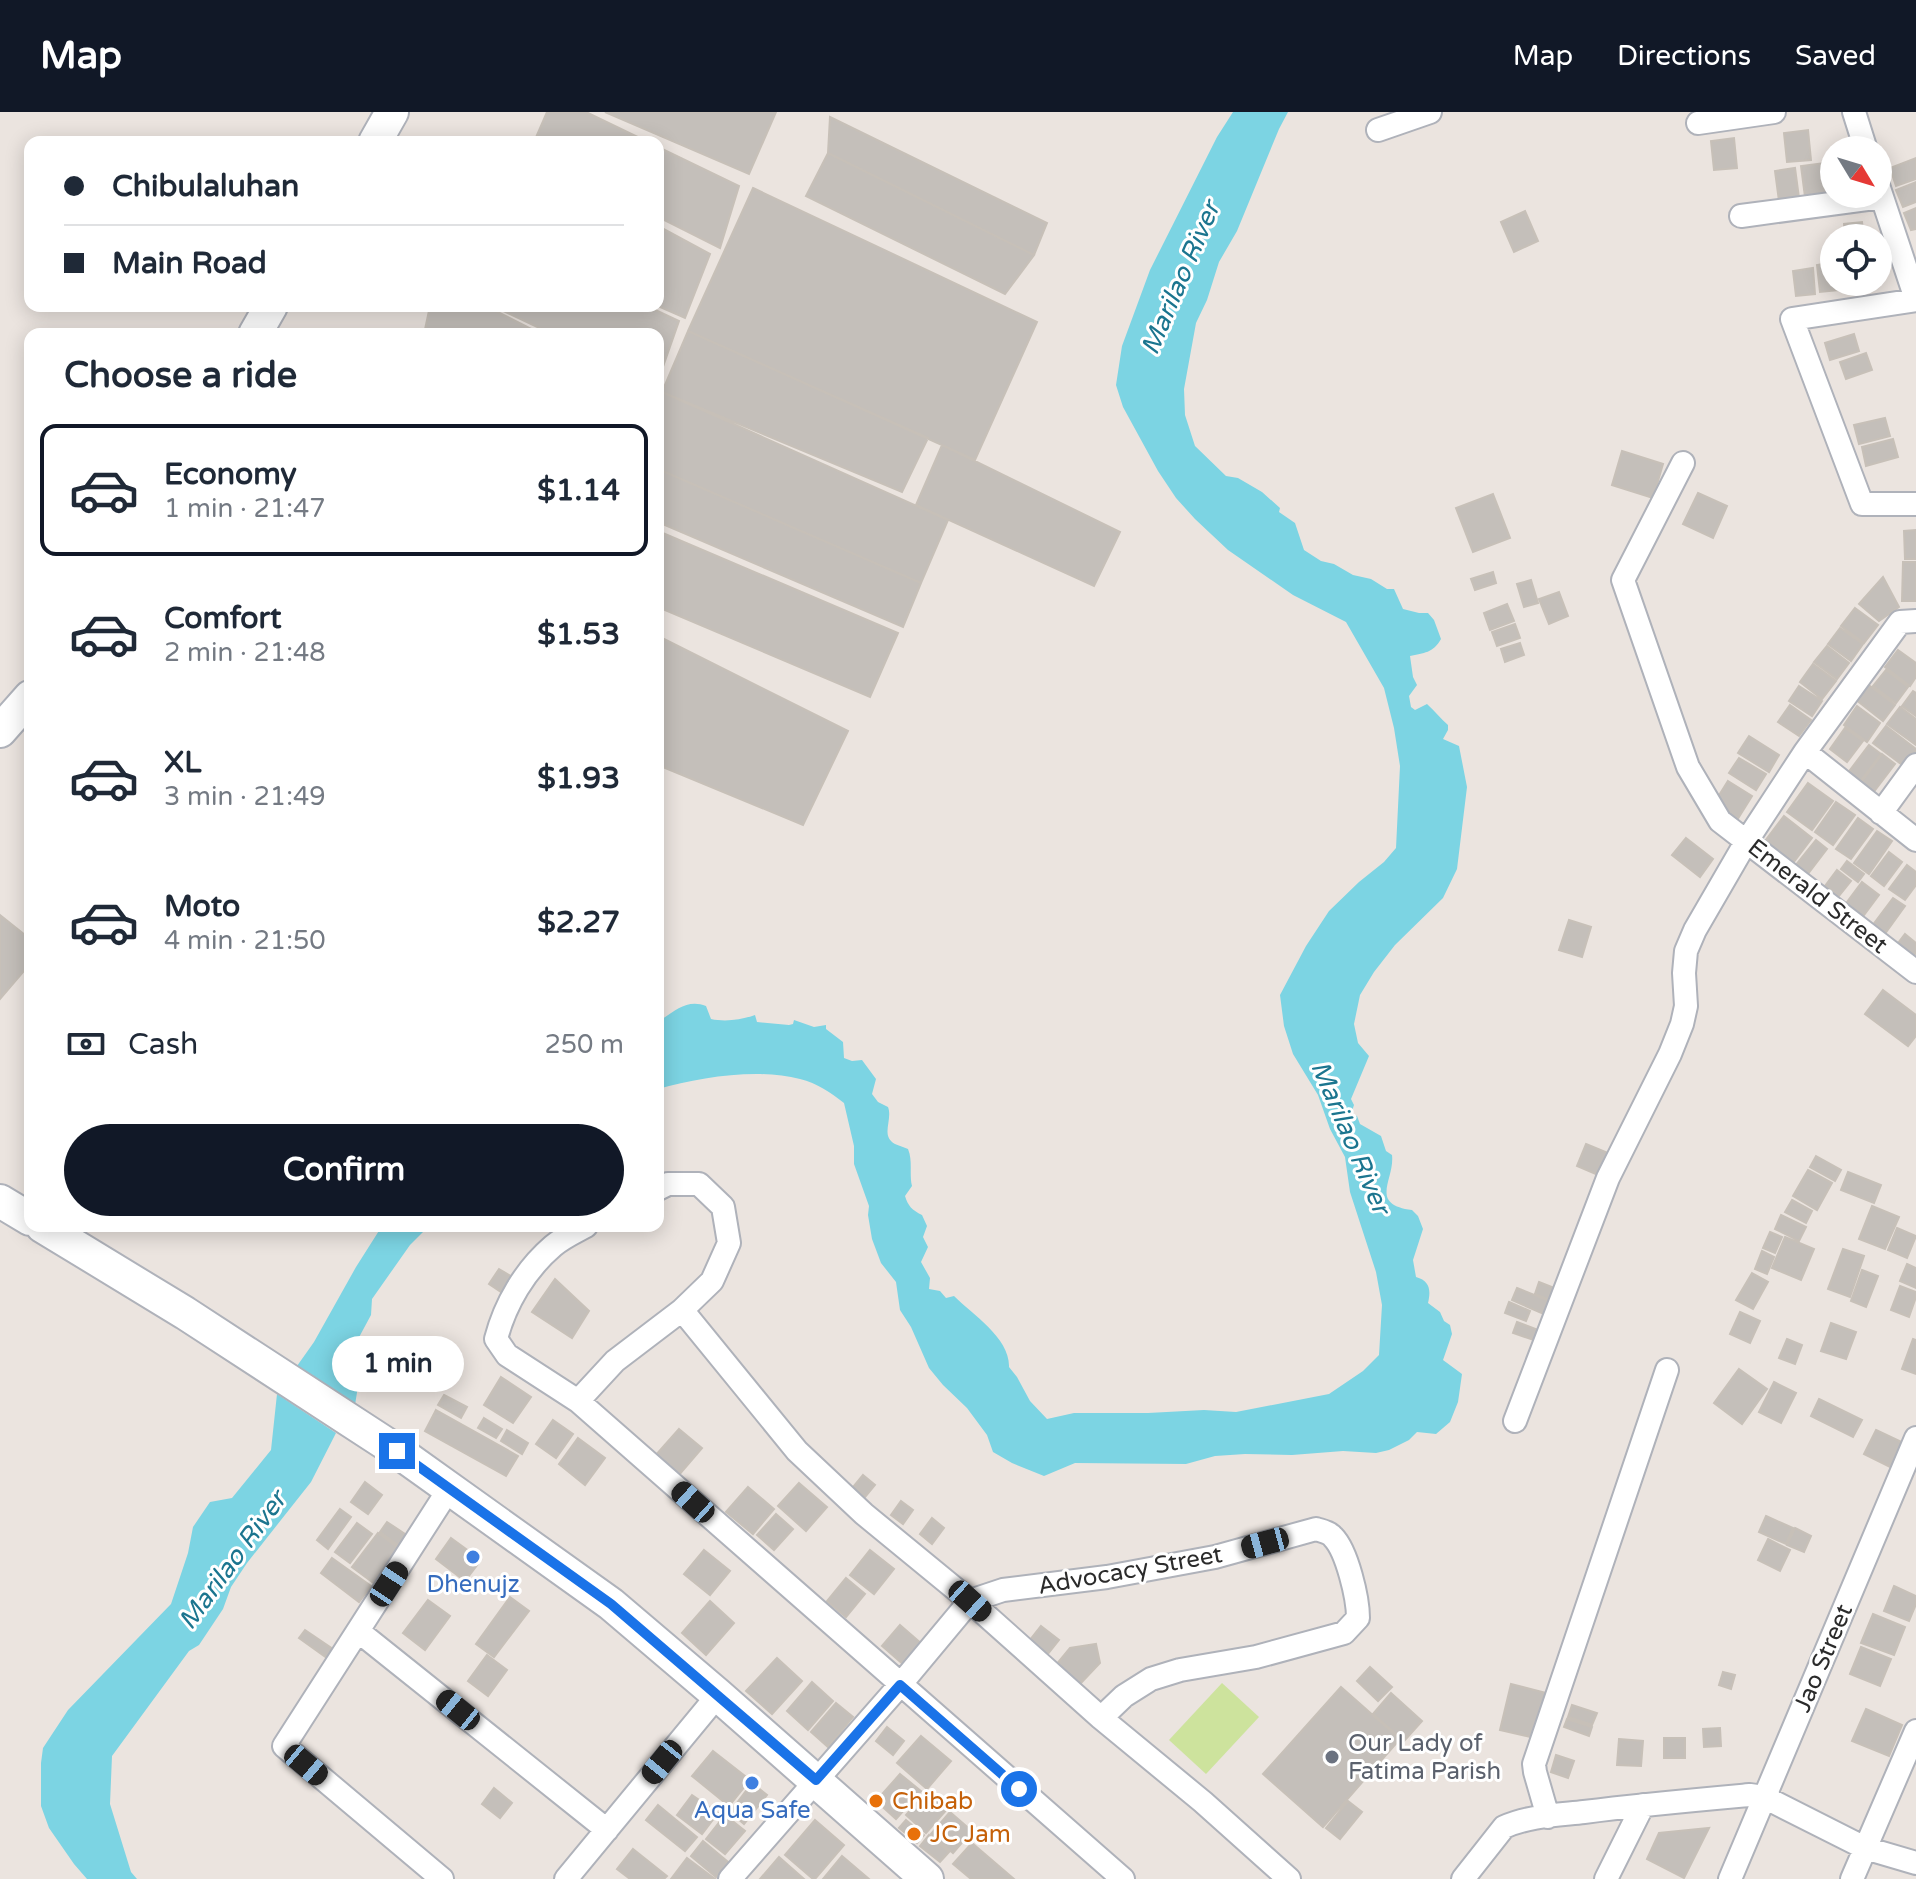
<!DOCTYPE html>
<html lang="en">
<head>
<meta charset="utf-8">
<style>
  :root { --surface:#fff; --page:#f6f6f7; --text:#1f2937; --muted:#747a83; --line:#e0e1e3; --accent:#111827 }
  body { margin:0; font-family:"Varela Round",sans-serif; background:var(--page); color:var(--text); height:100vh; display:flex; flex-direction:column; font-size:30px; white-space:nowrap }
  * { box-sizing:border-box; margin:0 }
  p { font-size:26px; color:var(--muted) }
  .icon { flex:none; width:44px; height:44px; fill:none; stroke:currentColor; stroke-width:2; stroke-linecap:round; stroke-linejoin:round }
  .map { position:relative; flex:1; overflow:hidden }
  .details { position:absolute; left:24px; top:216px; width:640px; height:904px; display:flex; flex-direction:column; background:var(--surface); border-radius:16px; box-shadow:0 4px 20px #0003 }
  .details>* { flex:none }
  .banner { position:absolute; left:24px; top:24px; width:640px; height:176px; border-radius:16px; box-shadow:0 4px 20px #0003; display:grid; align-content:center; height:176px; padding:0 40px; background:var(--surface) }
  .needle { width:52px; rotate:128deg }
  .fabs { position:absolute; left:1820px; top:24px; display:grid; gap:16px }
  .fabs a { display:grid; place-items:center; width:72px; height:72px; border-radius:50%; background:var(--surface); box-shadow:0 4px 20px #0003; font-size:40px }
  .end { position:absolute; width:36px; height:36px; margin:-18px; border:10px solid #1a73e8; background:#fff; box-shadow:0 0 0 4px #fff }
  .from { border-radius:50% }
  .bubble { position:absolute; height:56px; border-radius:28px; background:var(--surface); box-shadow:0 4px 20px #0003; font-size:26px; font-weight:700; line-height:56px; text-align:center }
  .car { position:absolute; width:24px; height:48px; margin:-24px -12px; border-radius:10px; box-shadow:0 0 6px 2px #0007; background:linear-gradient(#222 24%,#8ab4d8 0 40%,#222 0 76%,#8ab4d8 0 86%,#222 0) }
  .banner b { display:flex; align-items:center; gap:28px; height:76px; font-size:30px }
  .banner b+b { border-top:2px solid var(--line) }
  .banner i { width:20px; height:20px; background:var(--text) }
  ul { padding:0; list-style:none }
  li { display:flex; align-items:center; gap:24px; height:132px; margin:0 16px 12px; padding:0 24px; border:4px solid transparent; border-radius:16px }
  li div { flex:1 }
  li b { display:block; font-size:30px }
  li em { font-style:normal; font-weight:700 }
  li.on { border-color:var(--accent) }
  li>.icon { width:72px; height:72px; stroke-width:1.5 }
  h2 { padding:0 40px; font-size:36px; line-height:96px }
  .pay { display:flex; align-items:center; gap:20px; height:88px; padding:0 40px; font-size:30px }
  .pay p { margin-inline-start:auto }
  .primary-button { display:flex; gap:16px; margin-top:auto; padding:16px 40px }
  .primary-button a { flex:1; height:92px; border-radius:48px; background:var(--accent); color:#fff; font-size:32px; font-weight:700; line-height:92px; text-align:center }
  header { display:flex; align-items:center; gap:48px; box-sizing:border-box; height:112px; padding:0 40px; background:var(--accent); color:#fff }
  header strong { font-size:38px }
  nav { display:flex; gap:44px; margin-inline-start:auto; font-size:28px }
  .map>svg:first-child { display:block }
  .pitch { fill:#cde39d }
  .water { fill:#7cd4e3 }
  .building { fill:#c4bfba; stroke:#c7c0b8; stroke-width:2 }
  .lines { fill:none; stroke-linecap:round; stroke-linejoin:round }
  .street-casing { stroke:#afb2ba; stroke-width:26 }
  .secondary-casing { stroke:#afb2ba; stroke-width:36 }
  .street { stroke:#fff; stroke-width:22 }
  .secondary { stroke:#fff; stroke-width:32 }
  .route { stroke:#1a73e8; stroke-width:10 }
  .shop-dot { fill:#3f7fe0; stroke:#fff; stroke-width:3 }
  .worship-dot { fill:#6b7280; stroke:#fff; stroke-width:3 }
  .food-dot { fill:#e8710a; stroke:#fff; stroke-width:3 }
  .labels { text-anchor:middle; stroke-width:6; stroke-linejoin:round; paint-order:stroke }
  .street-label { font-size:24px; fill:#2b2b2b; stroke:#fff }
  .shop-label { font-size:24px; fill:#366cbe; stroke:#fff }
  .worship-label { font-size:24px; fill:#5b616d; stroke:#fff; text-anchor:start }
  .food-label { font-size:24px; fill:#c56008; stroke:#fff; text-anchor:start }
  .water-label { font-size:26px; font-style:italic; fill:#1b758f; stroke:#fff }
</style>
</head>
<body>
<header>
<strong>Map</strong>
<nav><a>Map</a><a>Directions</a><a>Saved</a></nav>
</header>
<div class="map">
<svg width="1916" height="1767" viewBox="0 0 1916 1767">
  <rect width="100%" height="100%" fill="#ebe4df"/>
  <path class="pitch" d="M1222,1571l37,34 -53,57 -37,-34z"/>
  <path class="water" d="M1233,0h55l-9,17 -42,102 -18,31 -12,38 -11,23 -12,66 1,26 10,31 31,30 12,2 24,14 18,16 -1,4 16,11 9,27 17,11 13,3 19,11 18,4 16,10h7l9,20 16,4h9l6,7 7,19c-8,14 -17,14 -31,17l3,21 4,8 -8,11 2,11 4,3 12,-6c8,7 14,15 21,21v5l-5,9 16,7 8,41 -10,82 -14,29 -48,47 -21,27 -14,23 -6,29 4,19 11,13 -18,43 3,6 -3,9 6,2 3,8 21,12 5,15 6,4c3,25 -24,49 20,55l6,6 5,13 -10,31 3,17c14,4 15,13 12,26l12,9 4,9 6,4 2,9 -9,26 19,14 -4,28 -8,20 -14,12 -19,-2 -8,8 -20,10 -13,3 -33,-2 -51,4 -47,-1 -30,2 -29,8 -111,-1 -31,13 -32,-13 -19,-11 -6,-17 -20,-27 -24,-23 -14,-17 -18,-41 -11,-17 -4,-28 -15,-19 -9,-24 -4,-24 1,-9 -15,-42v-18l-10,-43c-13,-10 -27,-20 -44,-24 -42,-11 -100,-2 -142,10v-67c15,-10 29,-24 48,-16l5,13c14,3 30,1 44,-4l2,7 32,3 4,-1 1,-4 20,7 12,-2v4l17,13 1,16 8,3 10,-1 14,19 -4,15 6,8 10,5c5,13 -8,29 7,37 4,2 9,3 13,5 5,12 1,25 4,37l-7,10c3,10 7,14 17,19l5,11 -4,11 5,10 -7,15 9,16 -1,11 11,2 6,7 8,-2c19,19 56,42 55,71l8,10 13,24 17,18 27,-6h74l56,-3 32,2 93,-18 34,-23 16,-16 3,-50 -6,-33 -26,-80 -5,-35 -15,-28 -12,-34 -25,-41 -9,-28 -4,-31 26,-49 23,-35 30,-29 25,-20 12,-14 4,-82 -6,-38 -10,-40 -38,-66 -53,-27 -65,-45 -33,-31 -19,-21 -18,-27 -35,-64 -7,-22 6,-39 28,-76 67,-133z
    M382,1114h47l-19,19 -38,54 -1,16 -14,26 -2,14 -3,7 16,17 -10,7 -3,19 -58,-39 17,-24 42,-75z
    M277,1282l59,39 -25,49 -64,81 -16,24 -8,22 -24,36 -10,6 -77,105 -2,48 21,68 6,7h-50l-13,-15 -25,-36 -8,-22v-43l2,-15 25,-38 103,-106 17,-51 5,-26 17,-25 22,-4 39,-48z"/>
  <path class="building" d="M547,0h39l62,30h-114z
    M605,0h171l-27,62z
    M830,5l217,106 -13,32 -206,-102z
    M1808,18l3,30 -24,2 -3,-29z
    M1734,26l3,30 -23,2 -3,-29z
    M658,35l81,39 -19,62 -62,-31z
    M828,41l206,102 -29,39 -199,-98z
    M1916,46v21l-20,7 -6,-18z
    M1824,51l5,31 -24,3 -4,-31z
    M1795,56l4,30 -20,3 -4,-30z
    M1916,70v20l-13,5 -7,-17z
    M753,76l284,134 -62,138 -287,-129z
    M1916,96v21l-5,1 -7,-17z
    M1525,99l13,30 -24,11 -13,-30z
    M1862,110l2,16h-19l-1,-14z
    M658,114l52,28 -25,64 -27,-12z
    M1834,150v20h3l1,8 -18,2 -3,-27z
    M1813,156l2,26 -19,2 -3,-25z
    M430,194h56l55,28h-117z
    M493,194h154l32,15 -21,60v-47h-106z
    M688,219l240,107 -26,54 -240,-100z
    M1854,222l5,17 -29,9 -5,-17z
    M1866,241l6,17 -26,9 -6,-17z
    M662,280l286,128 -27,63 -263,-114v-67z
    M1885,306l5,18 -31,8 -5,-19z
    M1893,327l5,18 -32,9 -4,-19z
    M942,333l178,87 -26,54 -178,-81z
    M1622,339l41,13 -10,34 -41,-13z
    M658,357l263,114 -18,44 -245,-105z
    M1698,381l29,13 -14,32 -30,-14z
    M1493,382l17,44 -37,14 -17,-44z
    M1916,418v29h-11l-1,-28z
    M658,419l240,102 -28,64 -212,-90z
    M1903,450h13v39h-14z
    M1493,460l3,11 -21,7 -4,-11z
    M1883,465l16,30 -20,14 -20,-17z
    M1531,468l7,23 -14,4 -7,-23z
    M1559,480l9,24 -19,8 -10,-25z
    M1507,492l7,17 -24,9 -6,-17z
    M1855,496l23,17 -14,18 -23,-17z
    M1515,512l5,14 -23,8 -5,-14z
    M1840,516l23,16 -12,17 -23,-17z
    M658,524l190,95 -45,94 -145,-60z
    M1520,531l4,12 -19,7 -4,-13z
    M1827,534l22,17 -12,16 -23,-17z
    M1898,538l18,13v14l-6,9 -25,-19z
    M1813,552l23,17 -14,18 -22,-17z
    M1886,558l22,17 -12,16 -23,-17z
    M1866,571l29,22 -12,16 -28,-22z
    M1799,574l23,15 -10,15 -23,-15z
    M1913,579l3,2v23l-14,-10z
    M1790,593l21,15 -12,16 -21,-14z
    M1857,594l23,17 -13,19 -23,-17z
    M1900,595l16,12v26l-29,-21z
    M1886,614l30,23v4l-11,14 -32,-24z
    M1845,616l18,13 -16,21 -17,-13z
    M1749,624l30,19 -10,17 -31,-19z
    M1869,633l12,9 -22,29 -12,-9z
    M1882,642l13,10 -22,29 -13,-9z
    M1739,646l27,16 -10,16 -27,-17z
    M1728,669l24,15 -15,24 -24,-15z
    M1808,671l25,18 -21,29 -25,-18z
    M1836,690l19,13 -22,30 -18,-13z
    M1784,704l28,22 -19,25 -28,-22z
    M1858,706l15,11 -22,30 -15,-10z
    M1877,719l15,10 -23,33 -15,-11z
    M1686,726l27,21 -13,18 -28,-22z
    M1816,728l11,9 -20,26 -12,-9z
    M1889,740l13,10 -18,24 -13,-10z
    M1847,749l17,13 -6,8 -17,-13z
    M1907,753l9,7v13l-11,15 -16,-11z
    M1837,758l14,11 -12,15 -14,-10z
    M1862,770l17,13 -18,24 -17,-13z
    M1893,786l12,8 -21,29 -12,-9z
    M0,803l30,24v25l-30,35z
    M1569,808l22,7 -9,30 -23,-7z
    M1905,822l11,9v10l-5,6 -16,-12z
    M1883,878l33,25v21l-8,10 -43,-32z
    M1586,1032l22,9 -10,22 -21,-9z
    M1816,1044l25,14 -6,11 -25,-14z
    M1808,1058l24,13 -15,27 -24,-14z
    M1848,1060l33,13 -7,18 -33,-13z
    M1792,1088l20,11 -6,12 -21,-11z
    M1872,1094l27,11 -14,32 -26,-10z
    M1781,1103l25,12 -7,14 -24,-12z
    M1897,1116l19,8 -9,22 -19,-8z
    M1770,1120l12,5 -7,16 -12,-5z
    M1785,1125l29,12 -13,31 -29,-12z
    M1843,1137l21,7 -14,41 -22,-8z
    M1762,1139l12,6 -7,17 -12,-5z
    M1907,1152l9,4v20l-16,-7z
    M499,1157l15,9 -10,16 -15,-10z
    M1862,1158l16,6 -12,31 -15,-6z
    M1752,1161l16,9 -15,27 -17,-9z
    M555,1167l34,32 -17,27 -40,-26z
    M1539,1170l18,7 -5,12 -17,-7z
    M1900,1174l16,6v5l-7,20 -18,-7z
    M1517,1176l35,14 -6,13 -34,-15z
    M1509,1190l21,9 -4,10 -21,-8z
    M1740,1200l20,9 -10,22 -20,-9z
    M1517,1210l24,9 -4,10 -24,-8z
    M1831,1211l25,9 -10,27 -25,-8z
    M1787,1227l15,6 -7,19 -16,-6z
    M1913,1227l3,1v34l-14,-5z
    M1739,1257l28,20 -25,35 -28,-21z
    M501,1265l30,20 -18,26 -29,-18z
    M1774,1270l22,11 -15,30 -22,-11z
    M444,1283l23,12 -6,11 -23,-13z
    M1819,1287l43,21 -9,17 -42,-21z
    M436,1298l82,46 -12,20 -81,-45z
    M484,1306l18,11 -6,9 -18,-10z
    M553,1308l20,14 -17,24 -20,-14z
    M679,1317l23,19 -24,28 -23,-20z
    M507,1318l21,13 -6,11 -21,-13z
    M1876,1318l34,16 -12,25 -34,-17z
    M578,1326l27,20 -20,27 -26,-21z
    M863,1363l12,10 -10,12 -12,-10z
    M365,1370l17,13 -14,19 -17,-12z
    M799,1371l28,24 -21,24 -28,-25z
    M748,1375l26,22 -21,25 -27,-22z
    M901,1389l12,9 -10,14 -12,-9z
    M340,1397l11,8 -23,32 -11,-9z
    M776,1402l17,15 -19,21 -17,-15z
    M1766,1404l27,12 -7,16 -27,-12z
    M932,1406l12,10 -12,16 -12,-10z
    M387,1410l24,16 -8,11 -23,-17z
    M357,1411l15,11 -22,29 -15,-11z
    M1795,1416l16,8 -7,16 -17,-7z
    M378,1421l23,17 -26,34 -23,-17z
    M451,1426l30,22 -16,21 -29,-22z
    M1768,1427l22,11 -10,21 -22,-11z
    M704,1438l26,21 -20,24 -26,-21z
    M870,1438l24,19 -20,25 -24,-19z
    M332,1446l39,28 -12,16 -38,-29z
    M846,1466l19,16 -19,23 -19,-16z
    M1894,1474l22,10v8l-7,17 -25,-10z
    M510,1485l19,14 -35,46 -18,-13z
    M428,1488l22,16 -25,34 -22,-17z
    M710,1489l24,22 -28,32 -24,-22z
    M1873,1502l32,13 -11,28 -33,-12z
    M900,1513l22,19 -18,21 -22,-19z
    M1041,1514l18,14 -12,15 -17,-15z
    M305,1518l28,19 -6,9 -28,-20z
    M1096,1532l4,19 -21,22 -23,-20 14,-17z
    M1861,1535l30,12 -11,27 -30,-12z
    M487,1543l20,15 -19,26 -20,-15z
    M777,1546l25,23 -30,33 -26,-23z
    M1370,1555l22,20 -14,14 -21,-20z
    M1723,1560l12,3 -4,14 -12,-4z
    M812,1570l21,19 -25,29 -21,-19z
    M1511,1572l35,9 -11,45 -35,-8z
    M1341,1575l59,52 -77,88 -60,-53z
    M1391,1581l31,28 -18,20 -31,-27z
    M836,1591l17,14 -25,30 -17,-15z
    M1572,1593l25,8 -5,12 -24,-8z
    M1866,1597l36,16 -13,31 -37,-15z
    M1567,1607l25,8 -3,9 -25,-9z
    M887,1615l17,14 -11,14 -17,-14z
    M1720,1616l1,18 -17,1 -1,-18z
    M921,1624l30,25 -24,28 -30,-26z
    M1664,1626h21v20h-21z
    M1619,1627l24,2 -2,25 -24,-1z
    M713,1639l37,29 -21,26 -37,-30z
    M1556,1643l18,6 -6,17 -17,-6z
    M900,1662l21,17 -25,28 -20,-18z
    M752,1671l15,12 -23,29 -14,-12z
    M494,1676l18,15 -12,15 -18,-14z
    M928,1679l20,17 -22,25 -20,-18z
    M692,1683l26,18 -16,21 -25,-19z
    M1348,1689l14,11 -22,27 -14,-11z
    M658,1693l39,32 -12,14 -39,-31z
    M950,1700l22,19 -19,22 -22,-19z
    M725,1703l20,16 -20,23 -19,-15z
    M815,1708l29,25 -29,34h-2l-28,-24z
    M906,1708l18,15 -7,8 -18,-15z
    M1709,1716l-25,50 -37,-19 12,-26z
    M929,1723l20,17 -9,10 -20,-16z
    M703,1729l25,21 -12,15 -25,-21z
    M972,1731l42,36h-43l-18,-15z
    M633,1737l34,27 -3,3h-34l-13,-10z
    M842,1744l27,23h-46z
    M779,1745l25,22h-44z
    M687,1746l28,21h-44z"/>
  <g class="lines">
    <defs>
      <path id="street" d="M1854,0l12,38
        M1698,11l76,-11
        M1378,18l52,-18
        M1878,73l38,114
        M1741,104l141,-19
        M1916,188l-124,19 70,185h54
        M1683,351l-60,117 65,187 32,54 196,151
        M1805,640l111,88
        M1881,701l35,-48
        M586,1114c-11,6 -24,12 -33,20 -28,24 -48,58 -57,93l11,16 71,46 545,478
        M682,1198l115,141 67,63 106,87 131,117 102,84 86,77
        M578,1289l37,-40 67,-51 30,-29 17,-38 -6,-36 -24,-23h-31l-10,5
        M1515,1309l93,-243 62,-124 12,-30 4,-18 -2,-33 2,-22 9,-21 51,-88 59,-90 95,-130 16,-1
        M358,1519l249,199
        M1548,1705l-13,-45 -1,-8 133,-394
        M442,1767l-158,-133 165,-257
        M566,1767l152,-184
        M730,1767l170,-194 70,-84 33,-11 104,-13 108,-20 101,-28c6,2 13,3 17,8 14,14 25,61 25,81l-14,15 -88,24 -76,13 -29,9 -27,17 -23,22
        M1463,1767l41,-52c24,-11 54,-12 80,-15 55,-7 111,-12 166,-17l14,2 101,51 51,15
        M1606,1767l37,-74
        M1730,1767l186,-441
        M1852,1767l64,-148"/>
      <path id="secondary" d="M375,30l17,-30
        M255,222l16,-28
        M0,619l30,-34
        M0,1089l30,18
        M42,1114l143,87 212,138 214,153 107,91 209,184"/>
    </defs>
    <use href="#street" class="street-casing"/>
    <use href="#secondary" class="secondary-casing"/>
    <use href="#street" class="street"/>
    <use href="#secondary" class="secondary"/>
  </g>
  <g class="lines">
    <path class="route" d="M397,1339l214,153 205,176 84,-95 119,104"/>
  </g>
  <g class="shop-dot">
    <circle cx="473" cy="1445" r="8"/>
    <circle cx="752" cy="1671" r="8"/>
  </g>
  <circle class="worship-dot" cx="1332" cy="1645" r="8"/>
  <g class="food-dot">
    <circle cx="876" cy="1689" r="8"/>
    <circle cx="914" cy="1722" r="8"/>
  </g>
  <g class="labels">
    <g class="street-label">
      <text transform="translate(1818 784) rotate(38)" y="8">Emerald Street</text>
      <text transform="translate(1130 1458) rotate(-10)" y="8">Advocacy Street</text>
      <text transform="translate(1823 1546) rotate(-67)" y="8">Jao Street</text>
    </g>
    <g class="shop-label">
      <text x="473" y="1480">Dhenujz</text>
      <text x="752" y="1706">Aqua Safe</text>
    </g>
    <g class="worship-label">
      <text x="1348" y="1639">Our Lady of<tspan x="1348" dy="28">Fatima Parish</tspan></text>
    </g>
    <g class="food-label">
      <text x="892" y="1697">Chibab</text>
      <text x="930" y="1730">JC Jam</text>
    </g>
    <g class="water-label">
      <text transform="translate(1180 166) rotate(-67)" y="9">Marilao River</text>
      <text transform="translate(1351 1025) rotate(67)" y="9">Marilao River</text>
      <text transform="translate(232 1448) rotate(-54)" y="9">Marilao River</text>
    </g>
  </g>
</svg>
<div class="fabs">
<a><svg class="needle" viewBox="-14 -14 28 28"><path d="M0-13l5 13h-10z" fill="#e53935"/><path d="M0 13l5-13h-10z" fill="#747a83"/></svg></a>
<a><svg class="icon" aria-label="locate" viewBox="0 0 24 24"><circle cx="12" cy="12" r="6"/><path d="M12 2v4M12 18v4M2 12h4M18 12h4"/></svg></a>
</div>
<i class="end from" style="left:1019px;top:1677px"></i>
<i class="end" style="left:397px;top:1339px"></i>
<div class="bubble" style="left:332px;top:1224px;width:132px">1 min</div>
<i class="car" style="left:693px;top:1390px;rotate:312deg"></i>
<i class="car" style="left:1265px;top:1431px;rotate:255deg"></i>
<i class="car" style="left:389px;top:1472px;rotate:33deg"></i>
<i class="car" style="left:970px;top:1489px;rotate:132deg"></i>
<i class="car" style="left:458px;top:1598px;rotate:309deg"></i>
<i class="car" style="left:662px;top:1650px;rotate:219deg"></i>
<i class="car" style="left:306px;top:1653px;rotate:130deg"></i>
<div class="banner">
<b><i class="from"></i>Chibulaluhan</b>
<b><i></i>Main Road</b>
</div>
<section class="details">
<h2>Choose a ride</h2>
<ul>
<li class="on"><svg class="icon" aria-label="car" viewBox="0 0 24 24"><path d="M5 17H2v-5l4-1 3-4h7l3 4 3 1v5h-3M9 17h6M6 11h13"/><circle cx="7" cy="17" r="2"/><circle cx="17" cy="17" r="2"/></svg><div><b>Economy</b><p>1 min · 21:47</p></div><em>$1.14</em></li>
<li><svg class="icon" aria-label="car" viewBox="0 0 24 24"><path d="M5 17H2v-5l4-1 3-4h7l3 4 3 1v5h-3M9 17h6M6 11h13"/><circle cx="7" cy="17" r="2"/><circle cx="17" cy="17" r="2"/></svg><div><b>Comfort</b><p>2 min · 21:48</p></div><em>$1.53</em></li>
<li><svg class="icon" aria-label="car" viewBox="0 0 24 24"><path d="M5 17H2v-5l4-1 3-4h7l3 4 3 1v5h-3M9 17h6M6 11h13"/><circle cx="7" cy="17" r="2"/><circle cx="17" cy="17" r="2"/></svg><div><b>XL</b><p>3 min · 21:49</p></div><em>$1.93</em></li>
<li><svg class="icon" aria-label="car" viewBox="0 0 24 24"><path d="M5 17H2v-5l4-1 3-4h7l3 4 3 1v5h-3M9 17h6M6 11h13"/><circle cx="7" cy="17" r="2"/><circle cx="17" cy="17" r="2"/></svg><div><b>Moto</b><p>4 min · 21:50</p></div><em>$2.27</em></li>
</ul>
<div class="pay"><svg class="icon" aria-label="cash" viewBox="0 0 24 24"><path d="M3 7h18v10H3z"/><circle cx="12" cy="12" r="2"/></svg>Cash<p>250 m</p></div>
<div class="primary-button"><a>Confirm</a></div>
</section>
</div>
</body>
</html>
